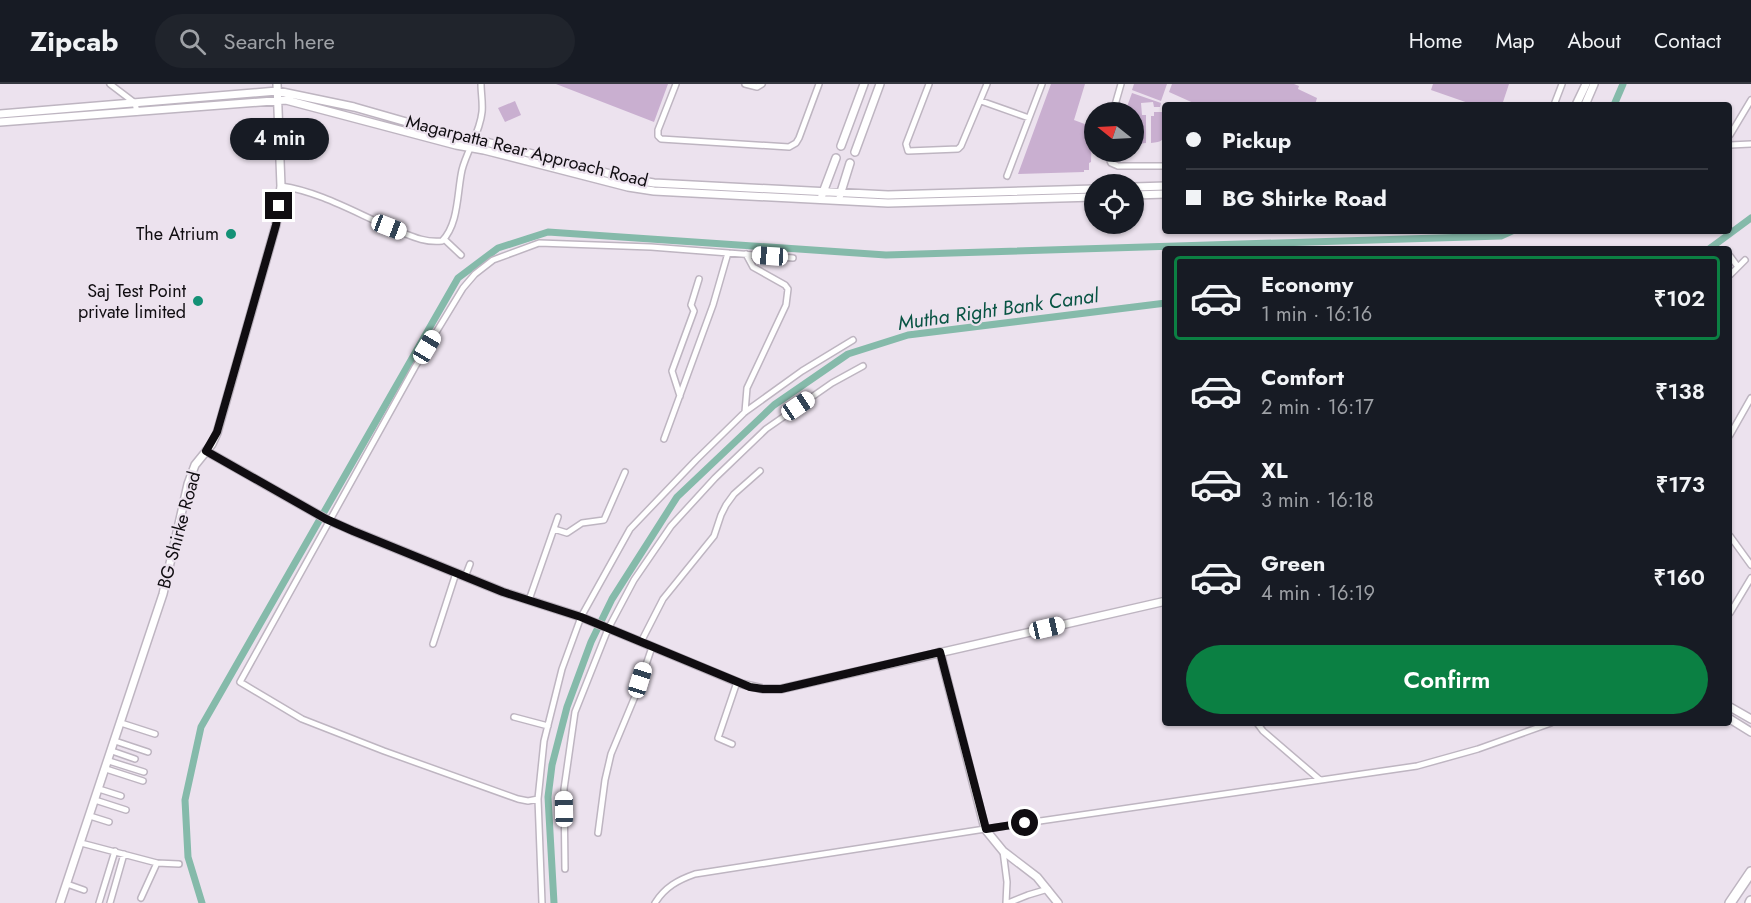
<!DOCTYPE html>
<html lang="en">
<head>
<meta charset="utf-8">
<style>
  :root { --surface:#171b24; --page:#20242c; --text:#f1f3f6; --muted:#9ea1a6; --line:#363941; --accent:#0b8043 }
  body { margin:0; font-family:Jost,sans-serif; background:var(--page); color:var(--text); height:100vh; display:flex; flex-direction:column; font-size:22px; white-space:nowrap }
  * { box-sizing:border-box; margin:0 }
  p { font-size:20px; color:var(--muted) }
  .icon { flex:none; width:33px; height:33px; fill:none; stroke:currentColor; stroke-width:2; stroke-linecap:round; stroke-linejoin:round }
  .map { position:relative; flex:1; overflow:hidden }
  .details { position:absolute; left:1162px; top:162px; width:570px; height:480px; display:flex; flex-direction:column; background:var(--surface); border-radius:6px; box-shadow:0 2px 4px #0004 }
  .details>* { flex:none }
  .guide { position:absolute; left:1162px; top:18px; width:570px; height:132px; border-radius:6px; box-shadow:0 2px 4px #0004; display:grid; align-content:center; height:132px; padding:0 24px; background:var(--surface) }
  .needle { width:39px; rotate:288deg }
  .tools { position:absolute; left:1084px; top:18px; display:grid; gap:12px }
  .tools a { display:grid; place-items:center; width:60px; height:60px; border-radius:50%; background:var(--surface); box-shadow:0 2px 4px #0004; font-size:30px }
  .end { position:absolute; width:27px; height:27px; margin:-14px; border:8px solid #100d11; background:#fff; box-shadow:0 0 0 3px #fff }
  .from { border-radius:50% }
  .bubble { position:absolute; height:42px; border-radius:21px; background:var(--surface); box-shadow:0 2px 4px #0004; font-size:20px; font-weight:600; line-height:42px; text-align:center }
  .car { position:absolute; width:18px; height:36px; margin:-18px -9px; border-radius:8px; box-shadow:0 0 4px 2px #0007; background:linear-gradient(#fff 24%,#345 0 40%,#fff 0 76%,#345 0 86%,#fff 0) }
  .guide b { display:flex; align-items:center; gap:21px; height:57px; font-size:22px }
  .guide b+b { border-top:2px solid var(--line) }
  .guide i { width:15px; height:15px; background:var(--text) }
  ul { padding:10px 0 0; list-style:none }
  li { display:flex; align-items:center; gap:18px; height:84px; margin:0 12px 9px; padding:0 12px; border:3px solid transparent; border-radius:6px }
  li div { flex:1 }
  li b { display:block; font-size:22px }
  li em { font-style:normal; font-weight:600 }
  li.active { border-color:var(--accent) }
  li>.icon { width:54px; height:54px; stroke-width:1.5 }
  .primary-button { display:flex; gap:12px; margin-top:auto; padding:12px 24px }
  .primary-button a { flex:1; height:69px; border-radius:36px; background:var(--accent); color:#fff; font-size:24px; font-weight:600; line-height:69px; text-align:center }
  header { display:flex; align-items:center; gap:36px; box-sizing:border-box; height:84px; padding:0 30px; background:var(--surface); border-bottom:2px solid var(--line) }
  header strong { font-size:28px }
  nav { display:flex; gap:33px; margin-inline-start:auto; font-size:21px }
  .search { width:420px; height:54px; background:var(--page); display:flex; align-items:center; gap:15px; box-sizing:border-box; padding:0 21px; border-radius:33px; color:var(--muted); font-size:22px }
  .map>svg:first-child { display:block }
  .green { fill:#c9afd0 }
  .lines { fill:none; stroke-linecap:round; stroke-linejoin:round }
  .canal { stroke:#85baaa; stroke-width:7 }
  .minor-casing { stroke:#beb5c1; stroke-width:8 }
  .tertiary-casing { stroke:#beb5c1; stroke-width:10 }
  .trunk-casing { stroke:#beb5c1; stroke-width:12 }
  .minor { stroke:#fff; stroke-width:5 }
  .tertiary { stroke:#fff; stroke-width:7 }
  .trunk { stroke:#fff; stroke-width:9 }
  .route { stroke:#100d11; stroke-width:8 }
  .poi-dot { fill:#149176; stroke:#ece2ee; stroke-width:2 }
  .labels { text-anchor:middle; stroke-width:4.5; stroke-linejoin:round; paint-order:stroke }
  .street-label { font-size:18px; fill:#100d11; stroke:#ece2ee }
  .poi-label { font-size:18px; fill:#100d11; stroke:#ece2ee; text-anchor:end }
  .water-label { font-size:20px; font-style:italic; fill:#085343; stroke:#ece2ee }
</style>
</head>
<body>
<header>
<strong>Zipcab</strong>
<div class="search"><svg class="icon" aria-label="search" viewBox="0 0 24 24"><circle cx="10" cy="10" r="6"/><path d="M15 15l6 6"/></svg>Search here</div>
<nav><a>Home</a><a>Map</a><a>About</a><a>Contact</a></nav>
</header>
<div class="map">
<svg width="1751" height="819" viewBox="0 0 1751 819">
  <rect width="100%" height="100%" fill="#ece2ee"/>
  <path class="green" d="M556,0h112l-14,38z
    M1051,0h34l-11,36 16,6 2,6 -1,30 -2,1v7h-5v2l-66,2z
    M1134,0h33l-6,17 -29,-11z
    M1172,0h122l5,2 -1,3 19,9 -2,7h-117l-29,-13z
    M1433,0h76l-7,21h-28l-43,-15z
    M1132,9l29,10 -1,4h-6l-1,-5 -12,1 1,12h4v28l-10,1 -2,-5v-27h-9z
    M515,17l6,14 -16,7 -7,-14z
    M1154,28h11c1,5 -1,10 -1,15 1,11 1,15 -13,16v-27h3z"/>
  <g class="lines">
    <path class="canal" d="M1614,21l9,-21
      M1709,165l42,-31
      M202,819l-14,-46 -3,-57 16,-73 257,-449 40,-30 50,-16 338,23 615,-19 11,-5
      M554,819l-6,-106 4,-32 15,-58 24,-65 21,-43 65,-102 97,-92 74,-51 60,-19 258,-32"/>
    <defs>
      <path id="minor" d="M110,0l25,19 2,9
        M676,0l-18,46v6l3,3 128,8 7,-4 3,-5 20,-54
        M745,0l12,3 5,-3
        M929,0l-23,60 2,7 50,-2 3,-3 26,-62
        M981,17l48,17
        M1554,21l8,-21
        M1113,28l8,-28
        M1730,51l21,-35
        M1730,61l21,-1
        M1106,68l5,11 7,3h48
        M1007,92l35,-92
        M281,102c41,6 78,29 115,44 15,6 29,13 46,11 17,-17 15,-49 20,-71 5,-20 18,-37 20,-58 1,-9 -1,-19 -1,-28
        M444,155l17,16
        M1730,172l8,11
        M1730,191l15,-15
        M680,312l-8,-25 22,-60 -3,-6 8,-26
        M745,328l2,-24 39,-83 2,-16 -3,-4 -32,-18 -7,-13
        M1730,351l21,-37
        M664,355l49,-134 15,-52
        M554,445l13,4 15,-10 22,-3 21,-48
        M1730,452l21,29
        M465,493l5,-13
        M529,516l29,-83
        M1730,529l21,-35
        M641,558l22,-43 51,-63 7,-21 5,-10 8,-11 26,-23
        M433,560l23,-71
        M514,633l34,9
        M121,639l34,11
        M1257,639l6,8 57,49
        M115,657l33,11
        M732,660l-14,-6 19,-56
        M112,667l23,8
        M109,677l35,11
        M106,685l37,12
        M99,705l22,7
        M538,715l-10,2 -10,-2 -134,-48 -82,-32 -62,-37 175,-315 48,-79 12,-14 18,-14 46,-17 112,4 142,11
        M95,716l31,10
        M90,732l19,6
        M598,749l7,-53 6,-26 25,-60 16,-47
        M81,759l76,20
        M1003,767l4,31 -1,21
        M565,785l-1,-80 11,-77 33,-83 26,-49 37,-54 44,-48 51,-49 66,-46 31,-17
        M67,800l17,6
        M141,814l16,-35 22,1
        M99,819l16,-52
        M110,819l14,-49
        M542,819l-4,-104 6,-58 18,-72 19,-52 49,-88 66,-69 49,-48 57,-41 51,-31
        M655,819c10,-16 23,-23 40,-29l290,-45 432,-63 61,-17 73,-26
        M1008,819l20,-8 20,-6"/>
      <path id="tertiary" d="M1576,21l10,-21
        M1585,21l9,-21
        M0,30l277,-23 77,16 119,34 13,1 144,37 24,4 234,12 207,-6
        M0,38l286,-22 170,45 28,5 144,37 26,4 234,12 207,-6
        M841,62l23,-62
        M855,68l25,-68
        M1134,103l32,-1
        M822,111l14,-37
        M840,111l10,-32
        M1134,111l32,-1
        M206,367l120,68 27,12 150,61 78,25 161,67 21,5h18l385,-88
        M940,568l45,177 18,22 34,26 21,26
        M1730,623l21,12
        M1730,635l21,13
        M60,819l103,-309 25,-110 7,-19 17,-21 5,-11 59,-208 5,-39 -4,-102"/>
      <path id="trunk" d="M1730,819l21,-31
        M1750,819l1,-2"/>
    </defs>
    <use href="#minor" class="minor-casing"/>
    <use href="#tertiary" class="tertiary-casing"/>
    <use href="#trunk" class="trunk-casing"/>
    <use href="#minor" class="minor"/>
    <use href="#tertiary" class="tertiary"/>
    <use href="#trunk" class="trunk"/>
  </g>
  <g class="lines">
    <path class="route" d="M279,122l-3,19 -59,207 -11,19 120,68 27,12 150,61 78,25 169,70 13,2h18l159,-37 46,177 39,-6"/>
  </g>
  <g class="poi-dot">
    <circle cx="231" cy="150" r="6"/>
    <circle cx="198" cy="217" r="6"/>
  </g>
  <g class="labels">
    <g class="street-label">
      <text transform="translate(527 67) rotate(14)" y="6">Magarpatta Rear Approach Road</text>
      <text transform="translate(179 446) rotate(-75)" y="6">BG Shirke Road</text>
    </g>
    <g class="poi-label">
      <text x="219" y="156">The Atrium</text>
      <text x="186" y="213">Saj Test Point<tspan x="186" dy="21">private limited</tspan></text>
    </g>
    <g class="water-label">
      <text transform="translate(998 225) rotate(-8)" y="7">Mutha Right Bank Canal</text>
    </g>
  </g>
</svg>
<div class="tools">
<a><svg class="needle" viewBox="-14 -14 28 28"><path d="M0-13l5 13h-10z" fill="#e53935"/><path d="M0 13l5-13h-10z" fill="#9ea1a6"/></svg></a>
<a><svg class="icon" aria-label="locate" viewBox="0 0 24 24"><circle cx="12" cy="12" r="6"/><path d="M12 2v4M12 18v4M2 12h4M18 12h4"/></svg></a>
</div>
<i class="end from" style="left:1025px;top:739px"></i>
<i class="end" style="left:279px;top:122px"></i>
<div class="bubble" style="left:230px;top:34px;width:99px">4 min</div>
<i class="car" style="left:389px;top:143px;rotate:111deg"></i>
<i class="car" style="left:770px;top:172px;rotate:274deg"></i>
<i class="car" style="left:427px;top:263px;rotate:31deg"></i>
<i class="car" style="left:798px;top:322px;rotate:56deg"></i>
<i class="car" style="left:1047px;top:544px;rotate:77deg"></i>
<i class="car" style="left:640px;top:596px;rotate:17deg"></i>
<i class="car" style="left:564px;top:725px;rotate:359deg"></i>
<div class="guide">
<b><i class="from"></i>Pickup</b>
<b><i></i>BG Shirke Road</b>
</div>
<section class="details">
<ul>
<li class="active"><svg class="icon" aria-label="car" viewBox="0 0 24 24"><path d="M5 17H2v-5l4-1 3-4h7l3 4 3 1v5h-3M9 17h6M6 11h13"/><circle cx="7" cy="17" r="2"/><circle cx="17" cy="17" r="2"/></svg><div><b>Economy</b><p>1 min · 16:16</p></div><em>₹102</em></li>
<li><svg class="icon" aria-label="car" viewBox="0 0 24 24"><path d="M5 17H2v-5l4-1 3-4h7l3 4 3 1v5h-3M9 17h6M6 11h13"/><circle cx="7" cy="17" r="2"/><circle cx="17" cy="17" r="2"/></svg><div><b>Comfort</b><p>2 min · 16:17</p></div><em>₹138</em></li>
<li><svg class="icon" aria-label="car" viewBox="0 0 24 24"><path d="M5 17H2v-5l4-1 3-4h7l3 4 3 1v5h-3M9 17h6M6 11h13"/><circle cx="7" cy="17" r="2"/><circle cx="17" cy="17" r="2"/></svg><div><b>XL</b><p>3 min · 16:18</p></div><em>₹173</em></li>
<li><svg class="icon" aria-label="car" viewBox="0 0 24 24"><path d="M5 17H2v-5l4-1 3-4h7l3 4 3 1v5h-3M9 17h6M6 11h13"/><circle cx="7" cy="17" r="2"/><circle cx="17" cy="17" r="2"/></svg><div><b>Green</b><p>4 min · 16:19</p></div><em>₹160</em></li>
</ul>
<div class="primary-button"><a>Confirm</a></div>
</section>
</div>
</body>
</html>
